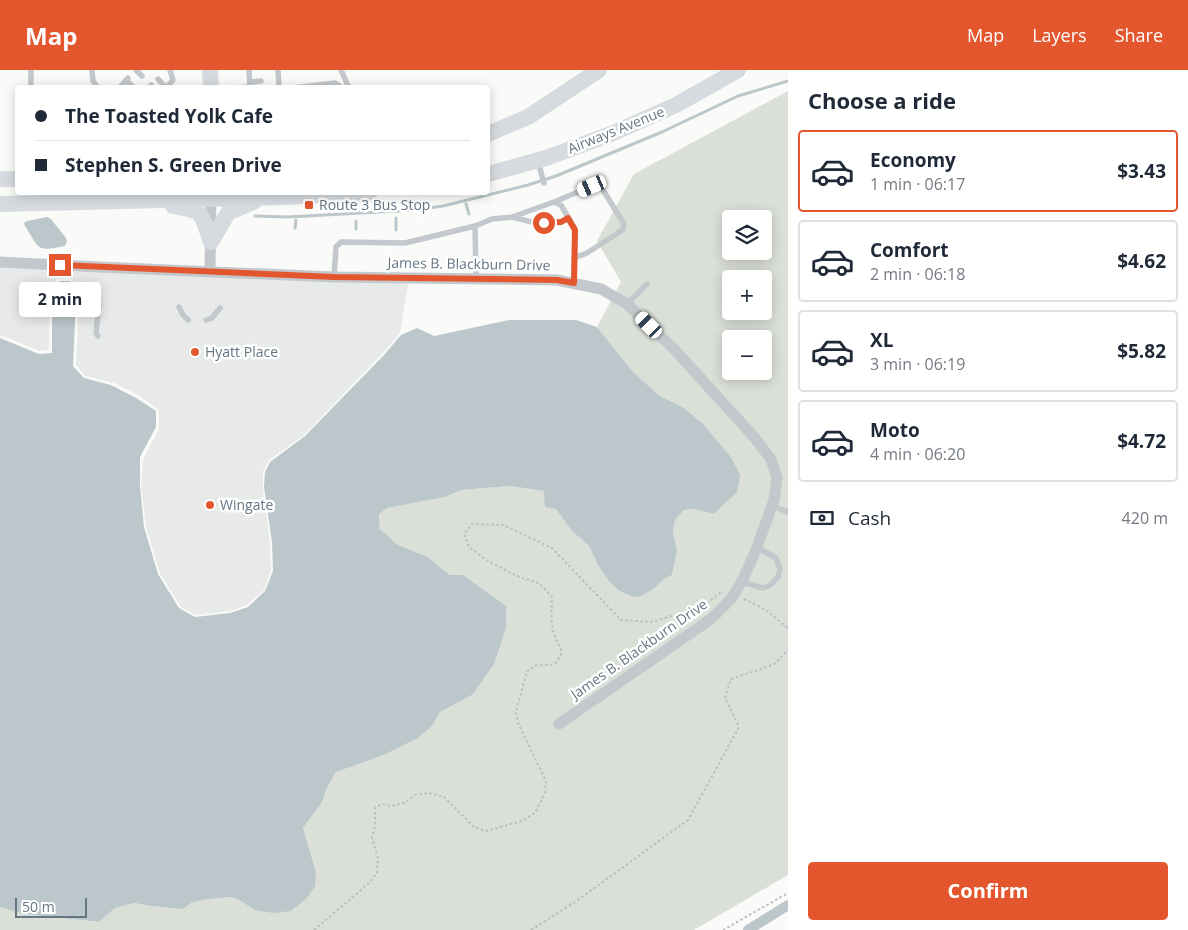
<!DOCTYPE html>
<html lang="en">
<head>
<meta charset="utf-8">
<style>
  :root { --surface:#fff; --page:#f2f2f3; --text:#1f2937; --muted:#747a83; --line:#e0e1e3; --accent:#e4572e }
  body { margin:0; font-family:"Open Sans",sans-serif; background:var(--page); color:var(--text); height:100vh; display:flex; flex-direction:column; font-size:19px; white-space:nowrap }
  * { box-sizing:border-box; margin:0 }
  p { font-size:16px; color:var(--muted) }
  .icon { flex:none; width:28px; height:28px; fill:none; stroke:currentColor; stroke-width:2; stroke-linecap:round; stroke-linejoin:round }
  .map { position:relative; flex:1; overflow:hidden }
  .drawer { display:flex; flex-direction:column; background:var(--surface); width:400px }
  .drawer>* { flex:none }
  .hud { position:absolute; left:15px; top:15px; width:475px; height:110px; border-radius:5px; box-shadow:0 2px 12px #0003; display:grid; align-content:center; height:110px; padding:0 20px; background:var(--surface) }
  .buttons { position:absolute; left:722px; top:140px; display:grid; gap:10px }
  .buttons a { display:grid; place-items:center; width:50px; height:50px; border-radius:5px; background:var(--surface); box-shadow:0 2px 12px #0003; font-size:25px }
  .scale { position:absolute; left:15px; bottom:12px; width:72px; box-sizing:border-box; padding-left:5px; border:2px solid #657683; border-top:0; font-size:14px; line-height:18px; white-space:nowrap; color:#657683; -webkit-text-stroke:4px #fff; paint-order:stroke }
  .end { position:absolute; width:22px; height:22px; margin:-11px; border:6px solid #e4572e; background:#fff; box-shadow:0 0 0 2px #fff }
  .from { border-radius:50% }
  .bubble { position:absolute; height:35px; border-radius:5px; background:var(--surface); box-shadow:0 2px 12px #0003; font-size:16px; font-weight:700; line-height:35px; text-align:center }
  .car { position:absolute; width:15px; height:30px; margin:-15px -8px; border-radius:6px; box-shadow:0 0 4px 1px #0007; background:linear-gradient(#fff 24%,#345 0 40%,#fff 0 76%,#345 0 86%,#fff 0) }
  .hud b { display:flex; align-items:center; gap:18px; height:48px; font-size:19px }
  .hud b+b { border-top:1px solid var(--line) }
  .hud i { width:12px; height:12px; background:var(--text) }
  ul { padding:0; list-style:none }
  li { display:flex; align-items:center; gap:15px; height:82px; margin:0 10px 8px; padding:0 10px; border:2px solid var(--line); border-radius:5px }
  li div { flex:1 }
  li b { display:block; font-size:19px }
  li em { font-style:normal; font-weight:700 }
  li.active { border-color:var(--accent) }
  li>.icon { width:45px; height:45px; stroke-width:1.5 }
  h2 { padding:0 20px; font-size:22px; line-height:60px }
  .pay { display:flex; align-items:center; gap:12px; height:55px; padding:0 20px; font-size:19px }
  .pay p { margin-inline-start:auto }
  .action { display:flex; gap:10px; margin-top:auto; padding:10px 20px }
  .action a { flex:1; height:58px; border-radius:5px; background:var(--accent); color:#fff; font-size:20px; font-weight:700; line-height:58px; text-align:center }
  header { display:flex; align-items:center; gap:30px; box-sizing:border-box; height:70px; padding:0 25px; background:var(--accent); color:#fff }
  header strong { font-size:24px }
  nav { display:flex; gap:28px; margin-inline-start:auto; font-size:18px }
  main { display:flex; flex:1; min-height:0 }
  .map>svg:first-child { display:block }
  .built { fill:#e8e9e9 }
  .green { fill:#dadfd7; fill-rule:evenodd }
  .water { fill:#bbc7cb }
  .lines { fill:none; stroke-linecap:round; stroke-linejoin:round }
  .stream { stroke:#bbc7cb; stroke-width:3 }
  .canal { stroke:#bbc7cb; stroke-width:10 }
  .path { stroke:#bbbfc2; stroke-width:2; stroke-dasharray:2.5 2.5; stroke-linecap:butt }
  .lane { stroke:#c3c8cc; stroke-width:5.5 }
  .street { stroke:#c3c8cc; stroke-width:11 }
  .secondary { stroke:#d6dbdf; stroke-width:16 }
  .route { stroke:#e4572e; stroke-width:6 }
  .poi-dot { fill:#e4572e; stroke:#fff; stroke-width:2 }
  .labels { text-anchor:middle; stroke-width:5; stroke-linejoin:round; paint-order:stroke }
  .street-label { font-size:14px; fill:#657683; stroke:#fff }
  .poi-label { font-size:14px; fill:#657683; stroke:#fff; text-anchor:start }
</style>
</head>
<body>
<header>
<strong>Map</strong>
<nav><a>Map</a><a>Layers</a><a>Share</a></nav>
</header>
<main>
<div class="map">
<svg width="788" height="860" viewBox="0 0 788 860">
  <rect width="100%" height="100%" fill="#fafaf8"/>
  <path class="built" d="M0,192l409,18 -9,53 -18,21 -79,82 -34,24 -6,11v17l7,54 1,29 -7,19 -17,15 -17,6 -34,4 -15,-8 -21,-33 -14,-47 -5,-40 2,-28 16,-30v-19l-21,-15 -24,-12 -29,-7 -9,-11 3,-67 -3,-12 -5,-7h-13l-8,6 -1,65 -9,1 -40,-16z"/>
  <path class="green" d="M788,21v784l-94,55h-694v-23l24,7 75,8 16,-14 19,-5 17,3 32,3 8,-6 17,-4 23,-2 10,4 13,9 62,-38 -13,-44 19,-26 4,-12 10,-18 48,-17 34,-17 14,-12 8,-14 32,-17 34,-67 -1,-22 -42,-31h-13l-22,-18 -30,-12 -18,-16 -1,-15 7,-6 59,-11 16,-7 49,-4 34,5 28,40 17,15 9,19 10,15 10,10 37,-2 9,-9 8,-4 5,-24 -4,-20 2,-11 9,-10 10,-1 21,5 16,-57 -28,-33 -19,-16 -24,-12 -26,-23 -37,-46 24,-45 -24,-41 37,-67zM731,149h33v32h-33zM731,209h33v32h-33zM731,269h33v32h-33z"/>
  <path class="water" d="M47,147l4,2 15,19 1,4 -2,4c-30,6 -25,3 -40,-20l-1,-3 3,-2z
    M60,211h10l4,6 2,11 -3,68 11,12 27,7 25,13 20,13v16l-16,30v29l4,41 14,47 21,34 16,9 35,-4 18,-6 17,-16 8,-20 -1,-29 -8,-55 1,-15 5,-10 35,-26 79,-81 17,-20 16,-7 17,8 75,-16h67l21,7 37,46 26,23 24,12 19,16 28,33 9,18 -3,17 -23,22 -20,-5 -10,1 -9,10 -2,11 4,20 -5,24 -8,4 -9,9 -14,8 -8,1 -15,-7 -10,-10 -10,-15 -9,-19 -17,-15 -16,-22 -11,-2 -1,-16 -34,-5 -49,4 -16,7 -58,11 -8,6 1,15 18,16 30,12 22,18h13l43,31v22l-12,36 -22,31 -32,17 -8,14 -14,12 -34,17 -48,17 -10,18 -4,12 -19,26 13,44 -1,14 -9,13 -15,12 -17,2 -20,-3 -13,-9 -10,-4 -23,2 -17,4 -8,6 -32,-3 -17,-3 -19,5 -16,14 -75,-8 -24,-7v-569l39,16 13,-1v-66z"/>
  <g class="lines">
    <path class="stream" d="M466,134l3,10
      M255,146l33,1 128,-7 27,-4 85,-21 28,-9 106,-44 76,-36 50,-15
      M396,148v12
      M295,158l1,-8
      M356,159v-8"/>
    <path class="canal" d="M748,860l40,-25"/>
    <path class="path" d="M744,529l22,11 22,18
      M314,860l54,-46 9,-11 1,-14 -6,-22 3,-11v-18l7,-4 8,2 14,-3 11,-8 14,-2 15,4 30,30 12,4 36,-10 13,-8 10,-20 1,-12 -28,-58 -2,-11 11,-41c3,-1 5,-4 8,-5 14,-5 19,7 27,-15 -12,-21 -11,-31 -10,-54l-13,-14 -20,-6 -33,-17 -17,-13 -5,-13 8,-10 31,1 49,23 69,72 30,2 51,-15 19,-15
      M531,860l47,-30 110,-80 51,-93 -14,-29 6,-19 42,-14 15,-15
      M723,860l65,-37"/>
    <path class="lane" d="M31,0v18
      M92,0l1,11 5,7
      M136,0l6,6
      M249,0l1,18
      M278,0l1,18
      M341,0l8,18
      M158,9l8,9
      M126,10l6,6
      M250,12l11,-1
      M151,15l2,3
      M119,18l9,-10
      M166,18l7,-8 -3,-10
      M233,18l17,-1
      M293,18l42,-5 7,5
      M538,92l6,21
      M554,132l38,-16h6l5,4 21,34 -1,5 -5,4 -31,20 -13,5
      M512,147l20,5
      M544,153l17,-1 7,-4
      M475,156l1,53
      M334,207l2,-30 5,-5 64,1 70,-17 17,-7 20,-2 42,-15 7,3 14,24 -1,54
      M627,234l20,-20
      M179,237l4,8 5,5
      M206,250l6,-2 8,-10
      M98,266l-2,-3 3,-29
      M772,436l16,6
      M742,512l21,6 7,-3 8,-8 2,-8 -4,-11 -19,-11"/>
    <path class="street" d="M0,192l99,5 235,10 223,3 44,9 26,15 47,45 80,88 17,22 6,19 -3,22 -18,50 -13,29 -11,19 -21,21 -152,105
      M210,202l1,-80"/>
    <path class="secondary" d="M210,0l1,18
      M488,64l40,-17 71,-47
      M488,104l58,-16 65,-24 65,-29 62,-35
      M0,109h18
      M0,134l286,-7 84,-5
      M173,136c33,6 27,6 38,36
      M211,172l17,-29 27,-12"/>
  </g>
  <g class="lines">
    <path class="route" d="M60,195l274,12 223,3 17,3 1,-53 -7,-12 -7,4 -17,1"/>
  </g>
  <g class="poi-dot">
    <rect x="304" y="130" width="10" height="10" rx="2.5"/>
    <circle cx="195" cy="282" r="5"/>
    <circle cx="210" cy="435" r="5"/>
  </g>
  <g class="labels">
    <g class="street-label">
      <text transform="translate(616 60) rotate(-22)" y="5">Airways Avenue</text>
      <text transform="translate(469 194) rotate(1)" y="5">James B. Blackburn Drive</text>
      <text transform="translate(639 579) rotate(-35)" y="5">James B. Blackburn Drive</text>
    </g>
    <g class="poi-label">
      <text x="319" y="140">Route 3 Bus Stop</text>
      <text x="205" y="287">Hyatt Place</text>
      <text x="220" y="440">Wingate</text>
    </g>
  </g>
</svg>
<div class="buttons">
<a><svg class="icon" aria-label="layers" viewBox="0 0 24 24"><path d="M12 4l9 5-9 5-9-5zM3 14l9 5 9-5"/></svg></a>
<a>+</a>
<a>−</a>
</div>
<div class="scale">50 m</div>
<i class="end from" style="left:544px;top:153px"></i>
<i class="end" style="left:60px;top:195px"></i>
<div class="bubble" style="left:19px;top:212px;width:82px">2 min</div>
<i class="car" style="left:592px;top:116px;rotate:247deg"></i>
<i class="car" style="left:649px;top:255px;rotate:315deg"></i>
<div class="hud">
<b><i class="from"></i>The Toasted Yolk Cafe</b>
<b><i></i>Stephen S. Green Drive</b>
</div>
</div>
<section class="drawer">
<h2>Choose a ride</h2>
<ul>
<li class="active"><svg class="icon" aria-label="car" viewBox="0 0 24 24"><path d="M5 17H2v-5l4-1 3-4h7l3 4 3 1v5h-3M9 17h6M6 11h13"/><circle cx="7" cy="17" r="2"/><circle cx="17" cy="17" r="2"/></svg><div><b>Economy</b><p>1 min · 06:17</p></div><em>$3.43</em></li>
<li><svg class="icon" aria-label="car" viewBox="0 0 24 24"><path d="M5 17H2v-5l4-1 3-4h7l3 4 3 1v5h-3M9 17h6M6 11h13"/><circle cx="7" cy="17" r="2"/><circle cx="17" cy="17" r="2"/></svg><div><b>Comfort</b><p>2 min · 06:18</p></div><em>$4.62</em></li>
<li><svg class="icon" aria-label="car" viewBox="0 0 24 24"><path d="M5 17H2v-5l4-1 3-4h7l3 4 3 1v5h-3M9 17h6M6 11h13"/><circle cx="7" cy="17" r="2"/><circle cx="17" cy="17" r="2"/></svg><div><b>XL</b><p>3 min · 06:19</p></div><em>$5.82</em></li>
<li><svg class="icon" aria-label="car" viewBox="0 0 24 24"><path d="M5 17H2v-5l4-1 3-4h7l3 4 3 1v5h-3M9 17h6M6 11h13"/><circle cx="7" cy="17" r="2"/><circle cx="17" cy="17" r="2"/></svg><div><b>Moto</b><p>4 min · 06:20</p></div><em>$4.72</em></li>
</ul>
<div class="pay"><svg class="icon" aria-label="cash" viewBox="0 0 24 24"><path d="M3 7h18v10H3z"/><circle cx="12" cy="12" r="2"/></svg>Cash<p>420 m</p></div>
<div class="action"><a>Confirm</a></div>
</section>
</main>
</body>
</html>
